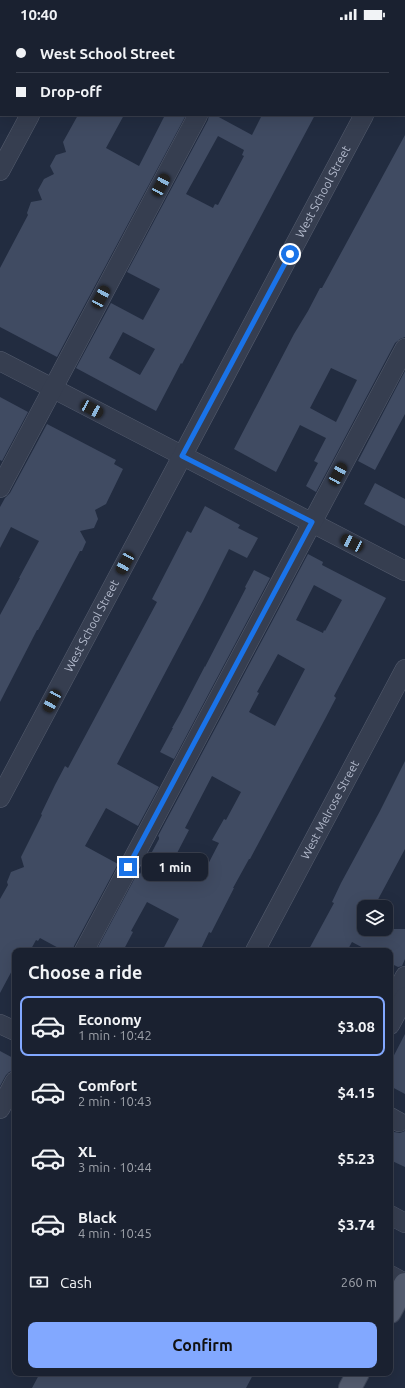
<!DOCTYPE html>
<html lang="en">
<head>
<meta charset="utf-8">
<style>
  :root { --surface:#1a2130; --page:#232938; --text:#f1f3f6; --muted:#9fa3ab; --line:#383e4c; --accent:#82a8ff }
  body { margin:0; font-family:Ubuntu,sans-serif; background:var(--page); color:var(--text); height:100vh; display:flex; flex-direction:column; font-size:15px; white-space:nowrap }
  * { box-sizing:border-box; margin:0 }
  p { font-size:13px; color:var(--muted) }
  .icon { flex:none; width:22px; height:22px; fill:none; stroke:currentColor; stroke-width:2; stroke-linecap:round; stroke-linejoin:round }
  .map { position:relative; flex:1; overflow:hidden }
  .details { position:absolute; left:12px; top:920px; width:381px; height:428px; display:flex; flex-direction:column; background:var(--surface); border-radius:8px; box-shadow:0 4px 16px #0002,0 0 0 1px var(--line) }
  .details>* { flex:none }
  .top-card { position:absolute; left:0px; top:0px; width:405px; height:88px; box-shadow:0 4px 16px #0002,0 0 0 1px var(--line); display:grid; align-content:center; height:88px; padding:0 16px; background:var(--surface) }
  .controls { position:absolute; left:357px; top:872px; display:grid; gap:8px }
  .controls a { display:grid; place-items:center; width:36px; height:36px; border-radius:8px; background:var(--surface); box-shadow:0 4px 16px #0002,0 0 0 1px var(--line); font-size:20px }
  .end { position:absolute; width:18px; height:18px; margin:-9px; border:5px solid #1a73e8; background:#fff; box-shadow:0 0 0 2px #fff }
  .from { border-radius:50% }
  .bubble { position:absolute; height:28px; border-radius:8px; background:var(--surface); box-shadow:0 4px 16px #0002,0 0 0 1px var(--line); font-size:13px; font-weight:700; line-height:28px; text-align:center }
  .car { position:absolute; width:12px; height:24px; margin:-12px -6px; border-radius:5px; box-shadow:0 0 3px 1px #0007; background:linear-gradient(#222 24%,#8ab4d8 0 40%,#222 0 76%,#8ab4d8 0 86%,#222 0) }
  .top-card b { display:flex; align-items:center; gap:14px; height:38px; font-size:15px }
  .top-card b+b { border-top:1px solid var(--line) }
  .top-card i { width:10px; height:10px; background:var(--text) }
  ul { padding:0; list-style:none }
  li { display:flex; align-items:center; gap:12px; height:60px; margin:0 8px 6px; padding:0 8px; border:2px solid transparent; border-radius:8px }
  li div { flex:1 }
  li b { display:block; font-size:15px }
  li em { font-style:normal; font-weight:700 }
  li.selected { border-color:var(--accent) }
  li>.icon { width:36px; height:36px; stroke-width:1.5 }
  h2 { padding:0 16px; font-size:18px; line-height:48px }
  .pay { display:flex; align-items:center; gap:10px; height:44px; padding:0 16px; font-size:15px }
  .pay p { margin-inline-start:auto }
  .action { display:flex; gap:8px; margin-top:auto; padding:8px 16px }
  .action a { flex:1; height:46px; border-radius:8px; background:var(--accent); color:#111; font-size:16px; font-weight:700; line-height:46px; text-align:center }
  .status { display:flex; justify-content:space-between; align-items:center; height:28px; padding:0 20px; background:var(--surface); direction:ltr }
  .status svg { height:11px; fill:currentColor }
  .map>svg:first-child { display:block }
  .building { fill:#404b62; fill-rule:evenodd }
  .lines { fill:none; stroke-linecap:round; stroke-linejoin:round }
  .minor-casing { stroke:#545c6e; stroke-width:20 }
  .major-casing { stroke:#3f4759; stroke-width:24 }
  .minor { stroke:#363e50; stroke-width:19 }
  .major { stroke:#545d70; stroke-width:22 }
  .route { stroke:#1a73e8; stroke-width:5 }
  .labels { text-anchor:middle; stroke-width:3.5; stroke-linejoin:round; paint-order:stroke }
  .street-label { font-size:12px; fill:#b2b9cb; stroke:#1b2335 }
</style>
</head>
<body>
<div class="status"><b>10:40</b><svg viewBox="0 0 49 12"><path d="M0 12V9h3v3zM5 12V6h3v6zM10 12V3h3v9zM15 12V0h3v12zM26 1h20v11H26zM47 4h2v5h-2z"/></svg></div>
<div class="map">
<svg width="405" height="1360" viewBox="0 0 405 1360">
  <rect width="100%" height="100%" fill="#222c40"/>
  <path class="building" d="M78,87h46l-18,33 33,18 26,-51h21l-129,242 -57,-30v-59l28,-53 -1,-2 4,-11 11,-2 -4,-10 6,-11 10,-5 -4,-8 6,-11 10,-3 -3,-10z
    M209,87h6l37,20 10,-20h53l-133,249 -1,-1 -25,48 -80,-43 35,-65 32,17 17,-31 -33,-17 81,-152zM218,108l26,14 -2,5 2,1 -26,49 -3,-1 -2,4 -27,-14zM123,304l32,17 -15,26 -31,-17z
    M405,107v202l-5,2 -5,4 -79,149 -10,-6 12,-23 -4,-2 12,-23 -26,-13 -24,47 -42,-23 60,-115 14,-23 12,-23h2zM331,340l26,12 -21,42 -26,-14z
    M405,343v43l-30,56 -17,-9z
    M0,369l28,15 -26,49 -2,-1z
    M47,396l69,36 -2,4 9,5 -17,35 -11,6 3,9 -4,9 -14,3 6,11 -4,9h-2l-42,79h-1l-37,72v-87l20,-37h-1l20,-37 -28,-14 -11,21v-41l5,-9 5,-5z
    M375,455l30,16v27l-41,-22z
    M205,478l35,19 -2,3 20,10 -11,20 -18,-9 -26,52 -86,163 42,23 -21,39 -32,-18 -21,38 33,18 -44,82 -1,5h-9l-24,-13 -2,3 -2,-1 -6,11h-15v14l-15,28v-94l8,-14 -1,-3 4,-10 13,-5 -3,-10 21,-42 -1,-1 14,-29 10,-19 3,2 89,-166 -5,-3 35,-68 4,2z
    M308,526l15,8 -1,3 64,33 -52,98 2,2 -11,21 -75,140h-1l-16,29h1l-23,45 -2,-1 -9,19h-38l17,-32 -32,-17 -16,29 2,1 -10,19h-27l42,-79 2,2 19,-35v-2l-1,-1zM314,557l28,15 -17,31 -1,-1 -1,3 -27,-13zM278,626l27,15 -30,57 -26,-14 10,-19 -2,-1zM212,748l29,16 -15,28 -2,-1 -12,21 7,3 -15,29 -29,-15 14,-27 -4,-2z
    M254,542l16,8 -96,181 -14,-7 13,-24h-1l8,-14 25,-48v1l41,-79 -1,-1z
    M405,733v88l-31,58h-10v19l-1,3h42v30l-3,7 -4,1 -8,-4v-12h-21l-17,-9 -5,9h-39l26,-48 -2,-1 9,-19 39,-72z
    M405,1006v60l-15,-8v-23z
    M0,1023l15,8v7l-3,5 -3,1 -3,3 -6,11z
    M405,1103v36l-15,-7v-22l4,-6 6,1z
    M40,1345h214l-8,15h-214z"/>
  <g class="lines">
    <defs>
      <g id="minor">
        <path d="M76,1v-1"/>
        <path d="M244,1v-1"/>
        <path d="M404,12l1,-2"/>
        <path d="M0,143l30,-56"/>
        <path d="M0,333l405,210"/>
        <path d="M0,460l198,-373"/>
        <path id="s1" d="M0,770l364,-683"/>
        <path d="M84,923l321,-603"/>
        <path id="s2" d="M255,923l150,-282"/>
        <path d="M390,977l15,-29"/>
        <path d="M0,996l15,7"/>
        <path d="M390,997l15,-28"/>
        <path d="M0,1081l15,-28"/>
        <path d="M390,1089l9,5"/>
        <path d="M390,1187l15,8"/>
        <path d="M390,1247l15,8"/>
      </g>
      <path id="major" d="M390,1284l15,-28
        M350,1360l8,-15"/>
    </defs>
    <use href="#minor" class="minor-casing"/>
    <use href="#major" class="major-casing"/>
    <use href="#minor" class="minor"/>
    <use href="#major" class="major"/>
  </g>
  <g class="lines">
    <path class="route" d="M128,839l184,-345 -130,-66 108,-202"/>
  </g>
  <g class="labels">
    <g class="street-label">
      <text dy="4" stroke="none"><textPath href="#s1" startOffset="687">West School Street</textPath></text>
      <text dy="4" stroke="none"><textPath href="#s1" startOffset="195">West School Street</textPath></text>
      <text dy="4" stroke="none"><textPath href="#s2" startOffset="160">West Melrose Street</textPath></text>
    </g>
  </g>
</svg>
<div class="controls">
<a><svg class="icon" aria-label="layers" viewBox="0 0 24 24"><path d="M12 4l9 5-9 5-9-5zM3 14l9 5 9-5"/></svg></a>
</div>
<i class="end from" style="left:290px;top:226px"></i>
<i class="end" style="left:128px;top:839px"></i>
<div class="bubble" style="left:142px;top:825px;width:66px">1 min</div>
<i class="car" style="left:161px;top:157px;rotate:28deg"></i>
<i class="car" style="left:101px;top:269px;rotate:28deg"></i>
<i class="car" style="left:92px;top:381px;rotate:118deg"></i>
<i class="car" style="left:338px;top:446px;rotate:28deg"></i>
<i class="car" style="left:352px;top:515px;rotate:297deg"></i>
<i class="car" style="left:125px;top:535px;rotate:208deg"></i>
<i class="car" style="left:52px;top:673px;rotate:208deg"></i>
<div class="top-card">
<b><i class="from"></i>West School Street</b>
<b><i></i>Drop-off</b>
</div>
<section class="details">
<h2>Choose a ride</h2>
<ul>
<li class="selected"><svg class="icon" aria-label="car" viewBox="0 0 24 24"><path d="M5 17H2v-5l4-1 3-4h7l3 4 3 1v5h-3M9 17h6M6 11h13"/><circle cx="7" cy="17" r="2"/><circle cx="17" cy="17" r="2"/></svg><div><b>Economy</b><p>1 min · 10:42</p></div><em>$3.08</em></li>
<li><svg class="icon" aria-label="car" viewBox="0 0 24 24"><path d="M5 17H2v-5l4-1 3-4h7l3 4 3 1v5h-3M9 17h6M6 11h13"/><circle cx="7" cy="17" r="2"/><circle cx="17" cy="17" r="2"/></svg><div><b>Comfort</b><p>2 min · 10:43</p></div><em>$4.15</em></li>
<li><svg class="icon" aria-label="car" viewBox="0 0 24 24"><path d="M5 17H2v-5l4-1 3-4h7l3 4 3 1v5h-3M9 17h6M6 11h13"/><circle cx="7" cy="17" r="2"/><circle cx="17" cy="17" r="2"/></svg><div><b>XL</b><p>3 min · 10:44</p></div><em>$5.23</em></li>
<li><svg class="icon" aria-label="car" viewBox="0 0 24 24"><path d="M5 17H2v-5l4-1 3-4h7l3 4 3 1v5h-3M9 17h6M6 11h13"/><circle cx="7" cy="17" r="2"/><circle cx="17" cy="17" r="2"/></svg><div><b>Black</b><p>4 min · 10:45</p></div><em>$3.74</em></li>
</ul>
<div class="pay"><svg class="icon" aria-label="cash" viewBox="0 0 24 24"><path d="M3 7h18v10H3z"/><circle cx="12" cy="12" r="2"/></svg>Cash<p>260 m</p></div>
<div class="action"><a>Confirm</a></div>
</section>
</div>
</body>
</html>
